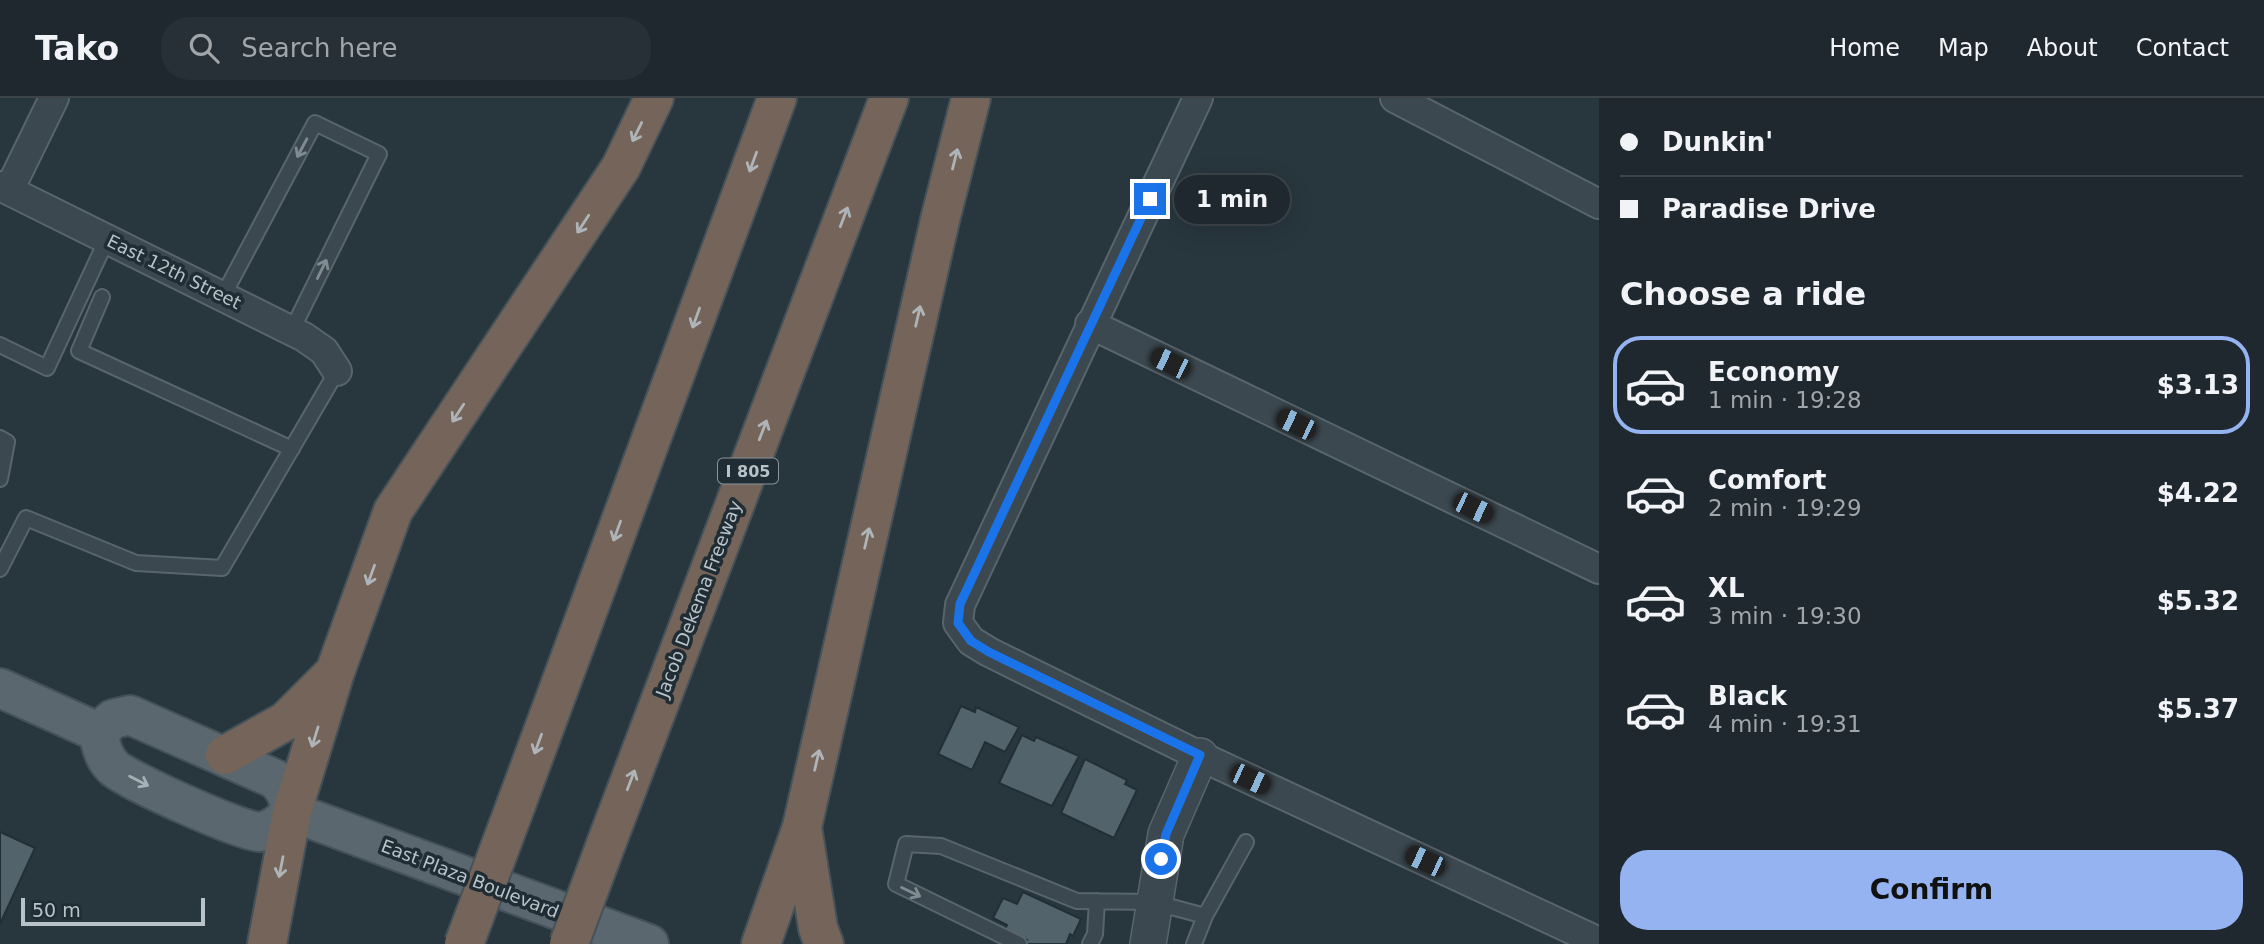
<!DOCTYPE html>
<html lang="en">
<head>
<meta charset="utf-8">
<style>
  :root { --surface:#1e282e; --page:#263036; --text:#f1f3f6; --muted:#a1a6aa; --line:#3c444a; --accent:#95b2f1 }
  body { margin:0; font-family:"DejaVu Sans",sans-serif; background:var(--page); color:var(--text); height:100vh; display:flex; flex-direction:column; font-size:26px; white-space:nowrap }
  * { box-sizing:border-box; margin:0 }
  p { font-size:23px; color:var(--muted) }
  .icon { flex:none; width:38px; height:38px; fill:none; stroke:currentColor; stroke-width:2; stroke-linecap:round; stroke-linejoin:round }
  .map { position:relative; flex:1; overflow:hidden }
  .side { display:flex; flex-direction:column; background:var(--surface); width:665px }
  .side>* { flex:none }
  .banner { display:grid; align-content:center; height:154px; padding:0 21px; background:var(--surface) }
  .scale { position:absolute; left:21px; bottom:18px; width:184px; box-sizing:border-box; padding-left:7px; border:4px solid #b8c2c9; border-top:0; font-size:19px; line-height:24px; white-space:nowrap; color:#b8c2c9; -webkit-text-stroke:5px #202d34; paint-order:stroke }
  .end { position:absolute; width:32px; height:32px; margin:-16px; border:9px solid #1a73e8; background:#fff; box-shadow:0 0 0 4px #fff }
  .from { border-radius:50% }
  .bubble { position:absolute; height:49px; border-radius:24px; background:var(--surface); box-shadow:0 7px 28px #0002,0 0 0 2px var(--line); font-size:23px; font-weight:700; line-height:49px; text-align:center }
  .car { position:absolute; width:21px; height:42px; margin:-21px -10px; border-radius:9px; box-shadow:0 0 5px 2px #0007; background:linear-gradient(#222 24%,#8ab4d8 0 40%,#222 0 76%,#8ab4d8 0 86%,#222 0) }
  .banner b { display:flex; align-items:center; gap:24px; height:66px; font-size:26px }
  .banner b+b { border-top:2px solid var(--line) }
  .banner i { width:18px; height:18px; background:var(--text) }
  ul { padding:0; list-style:none }
  li { display:flex; align-items:center; gap:21px; height:98px; margin:0 14px 10px; padding:0 7px; border:4px solid transparent; border-radius:28px }
  li div { flex:1 }
  li b { display:block; font-size:26px }
  li em { font-style:normal; font-weight:700 }
  li.current { border-color:var(--accent) }
  li>.icon { width:63px; height:63px; stroke-width:1.5 }
  h2 { padding:0 21px; font-size:32px; line-height:84px }
  .cta { display:flex; gap:14px; margin-top:auto; padding:14px 21px }
  .cta a { flex:1; height:80px; border-radius:28px; background:var(--accent); color:#111; font-size:28px; font-weight:700; line-height:80px; text-align:center }
  header { display:flex; align-items:center; gap:42px; box-sizing:border-box; height:98px; padding:0 35px; background:var(--surface); border-bottom:2px solid var(--line) }
  header strong { font-size:33px }
  nav { display:flex; gap:38px; margin-inline-start:auto; font-size:24px }
  .search { width:490px; height:63px; background:var(--page); display:flex; align-items:center; gap:18px; box-sizing:border-box; padding:0 24px; border-radius:28px; color:var(--muted); font-size:26px }
  main { display:flex; flex:1; min-height:0 }
  .map>svg:first-child { display:block }
  .building { fill:#53636b; stroke:#222f36; stroke-width:2 }
  .lines { fill:none; stroke-linecap:round; stroke-linejoin:round }
  .service-casing { stroke:#59656c; stroke-width:18 }
  .minor-casing { stroke:#59656c; stroke-width:32 }
  .tertiary-casing { stroke:#59656c; stroke-width:38 }
  .primary-casing { stroke:#455158; stroke-width:42 }
  .motorway-casing { stroke:#465259; stroke-width:42 }
  .service { stroke:#3b484f; stroke-width:14 }
  .minor { stroke:#3b484f; stroke-width:28 }
  .tertiary { stroke:#3b484f; stroke-width:35 }
  .primary { stroke:#5a676e; stroke-width:38 }
  .motorway { stroke:#746459; stroke-width:38 }
  .motorway-bridge-casing { stroke:#465259; stroke-width:42; stroke-linecap:butt }
  .motorway-bridge { stroke:#746459; stroke-width:38 }
  .oneway { stroke:#aeb4b8 }
  .oneway2 { stroke:#808b92 }
  .oneway3 { stroke:#a5b0b7 }
  .route { stroke:#1a73e8; stroke-width:9 }
  .labels { text-anchor:middle; stroke-width:7; stroke-linejoin:round; paint-order:stroke }
  .shield { fill:#202d34; stroke:#8a959c; stroke-width:2 }
  .shield-label { font-size:16px; font-weight:bold; fill:#b8c2c9 }
  .street-label { font-size:18px; fill:#b8c2c9; stroke:#202d34 }
</style>
</head>
<body>
<header>
<strong>Tako</strong>
<div class="search"><svg class="icon" aria-label="search" viewBox="0 0 24 24"><circle cx="10" cy="10" r="6"/><path d="M15 15l6 6"/></svg>Search here</div>
<nav><a>Home</a><a>Map</a><a>About</a><a>Contact</a></nav>
</header>
<main>
<div class="map">
<svg width="1599" height="846" viewBox="0 0 1599 846">
  <rect width="100%" height="100%" fill="#28363e"/>
  <path class="building" d="M961,608l14,6 1,-5 43,20 -14,25 -20,-10 -13,28 -34,-16z
    M1022,637l12,6 2,-4 43,19 -27,50 -53,-23z
    M1085,661l42,21 -2,4 12,6 -23,48 -53,-25z
    M0,734l35,16 -35,76z
    M1023,794l58,27 -8,17 -3,-2 -4,10h-38l-3,-1 2,-3 -22,-11 2,-4 -14,-7 10,-20 14,6z"/>
  <g class="lines">
    <defs>
      <path id="service" d="M223,198l92,-173 64,31 -87,176
        M102,199l-23,54 213,98
        M0,247l47,23 60,-129
        M0,340l7,4 -7,37
        M0,471l26,-51 110,45 86,5 115,-197
        M1019,846l-123,-60 10,-40 35,2 136,55 76,1 52,14 41,-74
        M1090,846l5,-10 2,-33
        M1194,846l11,-28"/>
      <path id="minor" d="M1198,0l-238,507 -2,18 13,18 18,11 211,104 399,186
        M1395,0l204,106
        M0,88l304,151 20,14 13,20
        M9,92l45,-92
        M1090,226l509,245"/>
      <path id="tertiary" d="M1148,846l18,-110 34,-78"/>
      <path id="primary" d="M0,590l98,44
        M98,634c3,13 5,25 15,35 11,12 131,66 147,65 13,-2 23,-12 32,-20
        M98,634l15,-13 17,-4 147,65 9,13 6,19
        M292,714l357,132"/>
      <path id="motorway" d="M225,657l61,-34 45,-45
        M517,704l260,-704
        M803,735l15,95 6,16
        M606,746l283,-746
        M267,846l25,-132 43,-140 58,-161 228,-344 33,-69
        M761,846l41,-117 138,-607 31,-122"/>
    </defs>
    <use href="#service" class="service-casing"/>
    <use href="#minor" class="minor-casing"/>
    <use href="#tertiary" class="tertiary-casing"/>
    <use href="#primary" class="primary-casing"/>
    <use href="#motorway" class="motorway-casing"/>
    <use href="#service" class="service"/>
    <use href="#minor" class="minor"/>
    <use href="#tertiary" class="tertiary"/>
    <use href="#primary" class="primary"/>
    <use href="#motorway" class="motorway"/>
    <defs>
      <path id="motorway-bridge" d="M464,846l53,-142
        M569,846l37,-100"/>
    </defs>
    <use href="#motorway-bridge" class="motorway-bridge-casing"/>
    <use href="#motorway-bridge" class="motorway-bridge"/>
  </g>
  <defs><path id="oneway-shaft" d="M-6 0H5M1.5-3L5.5 0L1.5 3" fill="none" stroke-width="1.6" stroke-linecap="round" stroke-linejoin="round" transform="scale(1.75)"/></defs>
  <g class="oneway">
    <use href="#oneway-shaft" transform="translate(637 34) rotate(116)"/>
    <use href="#oneway-shaft" transform="translate(955 61) rotate(-76)"/>
    <use href="#oneway-shaft" transform="translate(753 64) rotate(110)"/>
    <use href="#oneway-shaft" transform="translate(844 119) rotate(-69)"/>
    <use href="#oneway-shaft" transform="translate(583 126) rotate(123)"/>
    <use href="#oneway-shaft" transform="translate(918 218) rotate(-77)"/>
    <use href="#oneway-shaft" transform="translate(696 220) rotate(110)"/>
    <use href="#oneway-shaft" transform="translate(458 315) rotate(123)"/>
    <use href="#oneway-shaft" transform="translate(763 332) rotate(-69)"/>
    <use href="#oneway-shaft" transform="translate(617 433) rotate(110)"/>
    <use href="#oneway-shaft" transform="translate(867 440) rotate(-77)"/>
    <use href="#oneway-shaft" transform="translate(371 477) rotate(110)"/>
    <use href="#oneway-shaft" transform="translate(315 639) rotate(107)"/>
    <use href="#oneway-shaft" transform="translate(538 646) rotate(110)"/>
    <use href="#oneway-shaft" transform="translate(817 662) rotate(-77)"/>
    <use href="#oneway-shaft" transform="translate(631 682) rotate(-69)"/>
    <use href="#oneway-shaft" transform="translate(281 769) rotate(101)"/>
  </g>
  <g class="oneway2">
    <use href="#oneway-shaft" transform="translate(302 50) rotate(118)"/>
    <use href="#oneway-shaft" transform="translate(322 171) rotate(-64)"/>
    <use href="#oneway-shaft" transform="translate(911 794) rotate(26)"/>
  </g>
  <use class="oneway3" href="#oneway-shaft" transform="translate(139 683) rotate(27)"/>
  <g class="lines">
    <path class="route" d="M1150,101l-190,405 -2,19 13,18 18,11 211,103 -34,79 -5,25"/>
  </g>
  <g class="labels">
    <rect class="shield" x="718" y="360.5" width="60" height="25" rx="5"/>
    <g class="shield-label">
      <text x="748" y="379">I 805</text>
    </g>
    <g class="street-label">
      <text transform="translate(174 174) rotate(26)" y="6">East 12th Street</text>
      <text transform="translate(699 501) rotate(-69)" y="6">Jacob Dekema Freeway</text>
      <text transform="translate(470 781) rotate(21)" y="6">East Plaza Boulevard</text>
    </g>
  </g>
</svg>
<div class="scale">50 m</div>
<i class="end from" style="left:1161px;top:761px"></i>
<i class="end" style="left:1150px;top:101px"></i>
<div class="bubble" style="left:1174px;top:77px;width:116px">1 min</div>
<i class="car" style="left:1170px;top:265px;rotate:296deg"></i>
<i class="car" style="left:1296px;top:326px;rotate:296deg"></i>
<i class="car" style="left:1473px;top:410px;rotate:116deg"></i>
<i class="car" style="left:1250px;top:681px;rotate:115deg"></i>
<i class="car" style="left:1425px;top:763px;rotate:295deg"></i>
</div>
<section class="side">
<div class="banner">
<b><i class="from"></i>Dunkin'</b>
<b><i></i>Paradise Drive</b>
</div>
<h2>Choose a ride</h2>
<ul>
<li class="current"><svg class="icon" aria-label="car" viewBox="0 0 24 24"><path d="M5 17H2v-5l4-1 3-4h7l3 4 3 1v5h-3M9 17h6M6 11h13"/><circle cx="7" cy="17" r="2"/><circle cx="17" cy="17" r="2"/></svg><div><b>Economy</b><p>1 min · 19:28</p></div><em>$3.13</em></li>
<li><svg class="icon" aria-label="car" viewBox="0 0 24 24"><path d="M5 17H2v-5l4-1 3-4h7l3 4 3 1v5h-3M9 17h6M6 11h13"/><circle cx="7" cy="17" r="2"/><circle cx="17" cy="17" r="2"/></svg><div><b>Comfort</b><p>2 min · 19:29</p></div><em>$4.22</em></li>
<li><svg class="icon" aria-label="car" viewBox="0 0 24 24"><path d="M5 17H2v-5l4-1 3-4h7l3 4 3 1v5h-3M9 17h6M6 11h13"/><circle cx="7" cy="17" r="2"/><circle cx="17" cy="17" r="2"/></svg><div><b>XL</b><p>3 min · 19:30</p></div><em>$5.32</em></li>
<li><svg class="icon" aria-label="car" viewBox="0 0 24 24"><path d="M5 17H2v-5l4-1 3-4h7l3 4 3 1v5h-3M9 17h6M6 11h13"/><circle cx="7" cy="17" r="2"/><circle cx="17" cy="17" r="2"/></svg><div><b>Black</b><p>4 min · 19:31</p></div><em>$5.37</em></li>
</ul>
<div class="cta"><a>Confirm</a></div>
</section>
</main>
</body>
</html>
